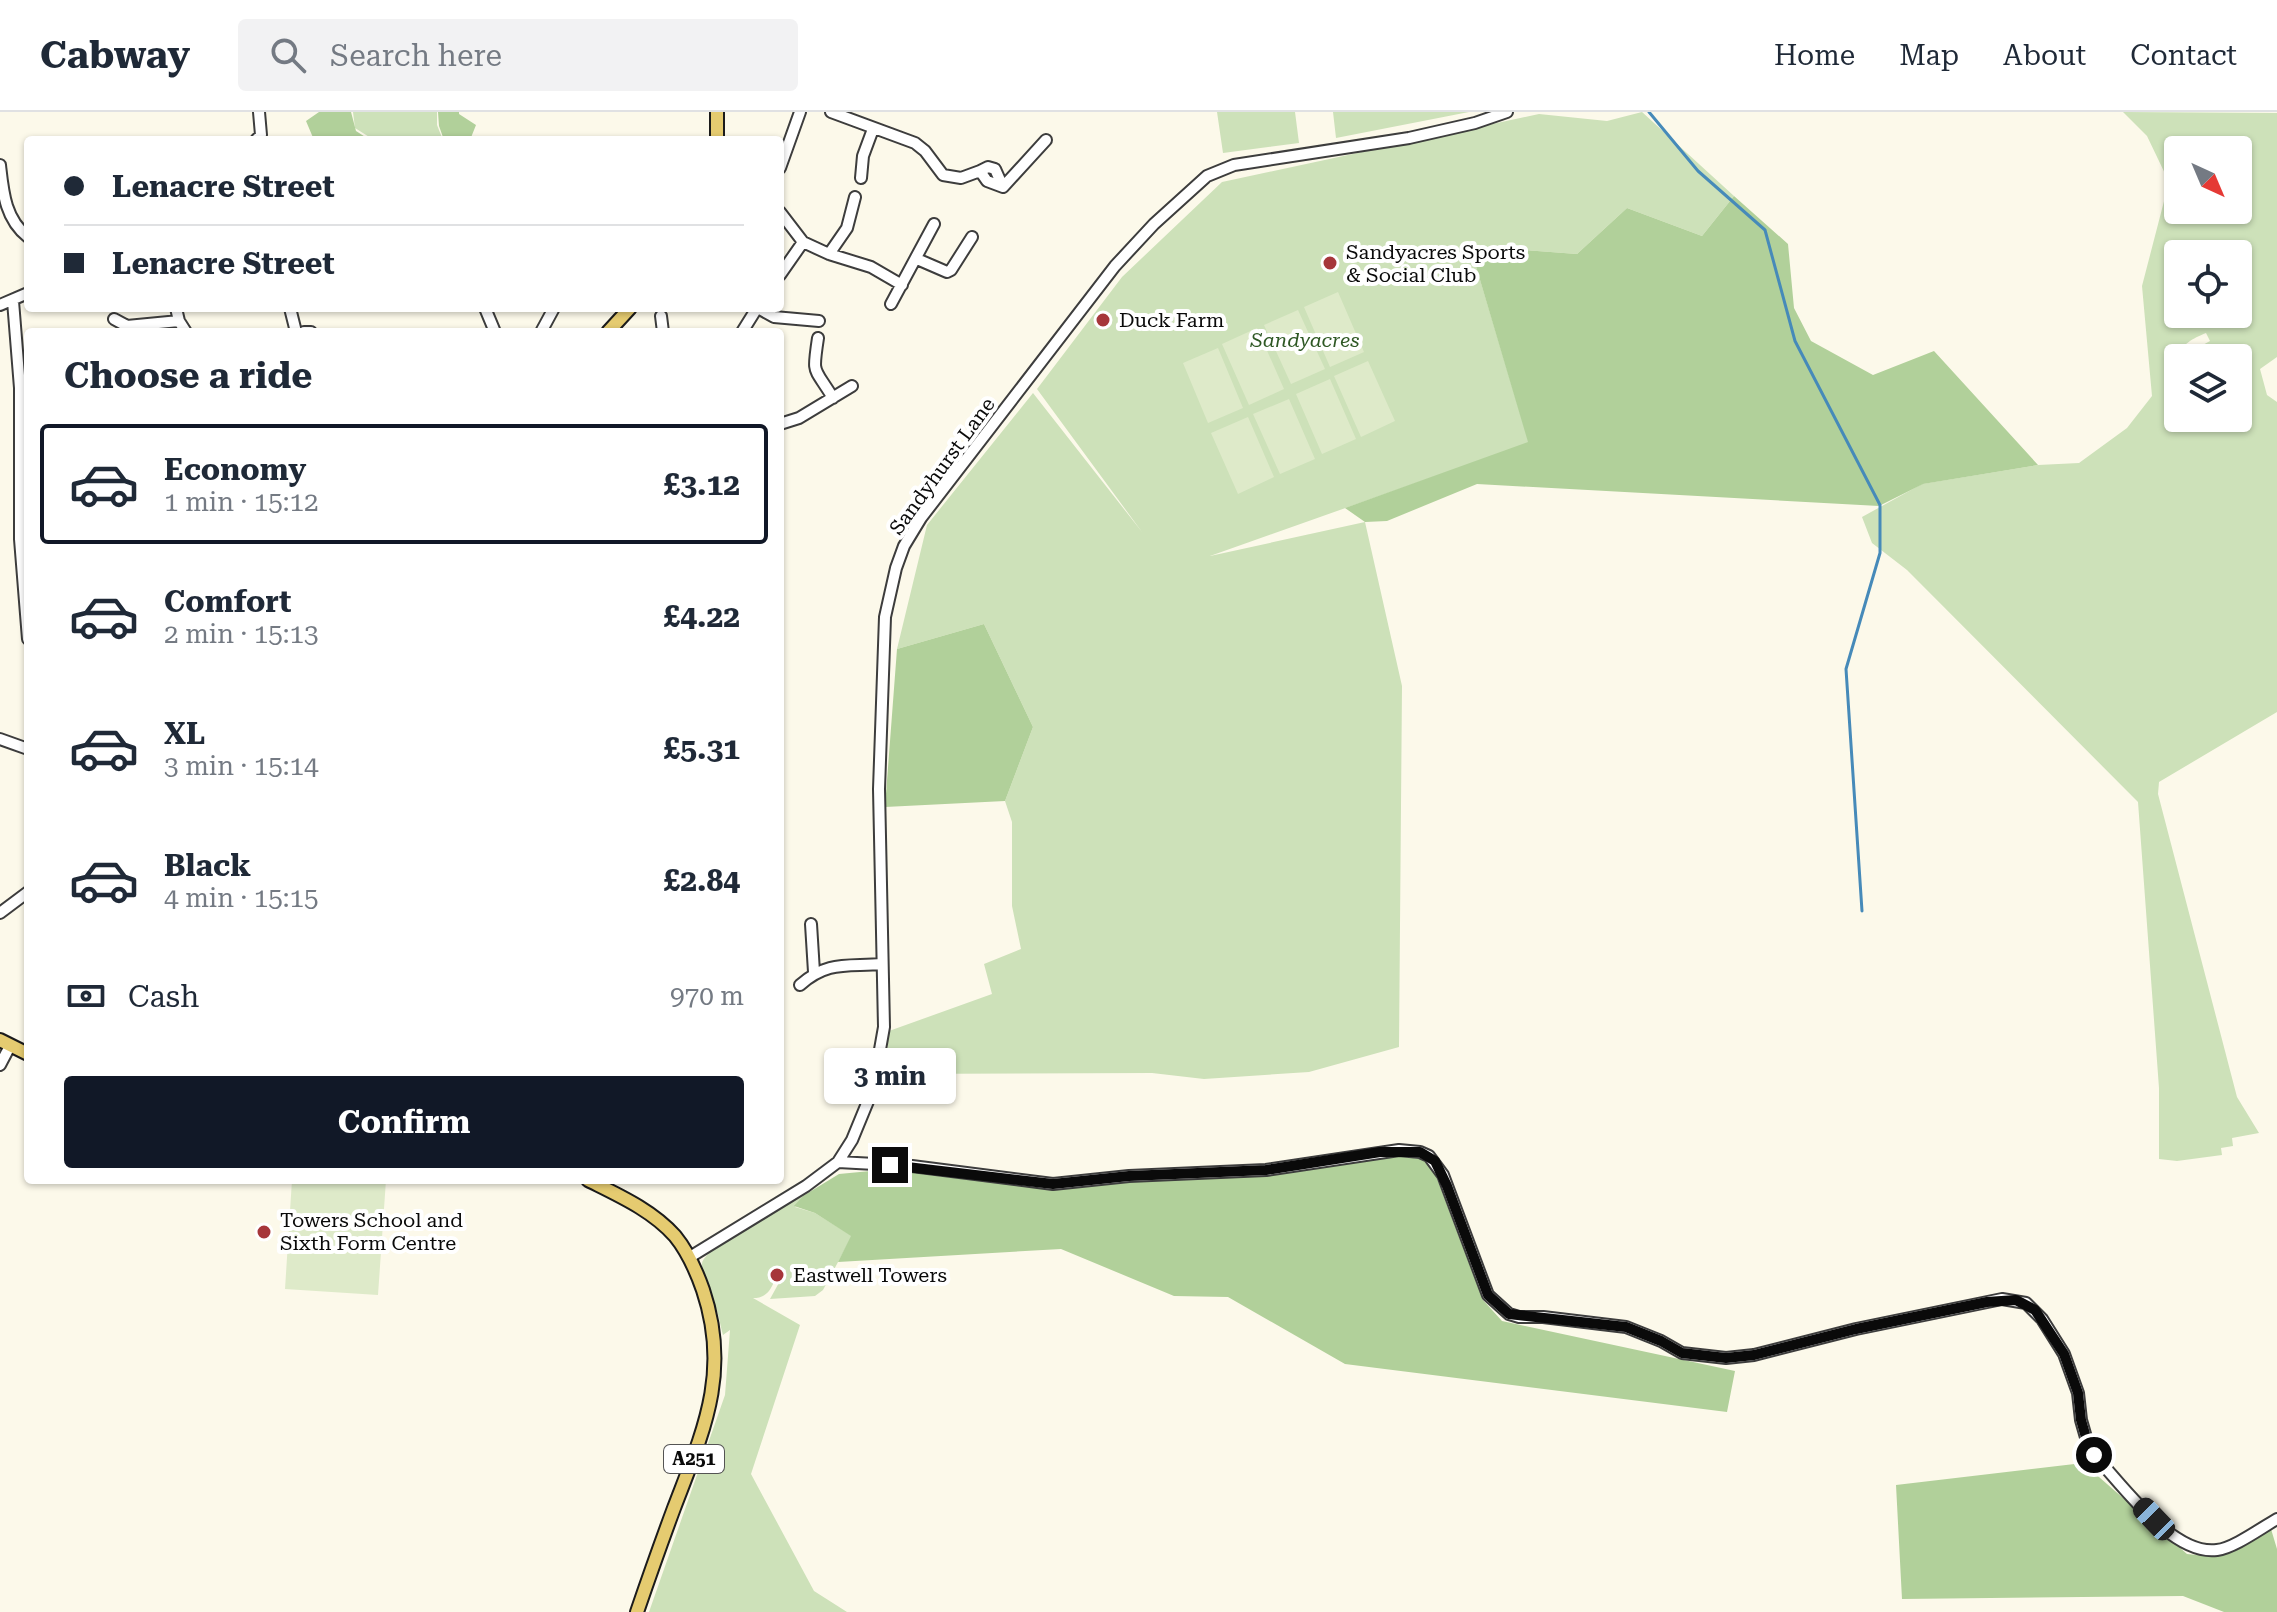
<!DOCTYPE html>
<html lang="en">
<head>
<meta charset="utf-8">
<style>
  :root { --surface:#fff; --page:#f2f2f3; --text:#1f2937; --muted:#747a83; --line:#e0e1e3; --accent:#111827 }
  body { margin:0; font-family:"Roboto Serif",serif; background:var(--page); color:var(--text); height:100vh; display:flex; flex-direction:column; font-size:30px; white-space:nowrap }
  * { box-sizing:border-box; margin:0 }
  p { font-size:26px; color:var(--muted) }
  .icon { flex:none; width:44px; height:44px; fill:none; stroke:currentColor; stroke-width:2; stroke-linecap:round; stroke-linejoin:round }
  .map { position:relative; flex:1; overflow:hidden }
  .panel { position:absolute; left:24px; top:216px; width:760px; height:856px; display:flex; flex-direction:column; background:var(--surface); border-radius:8px; box-shadow:0 2px 6px #0004 }
  .panel>* { flex:none }
  .top-card { position:absolute; left:24px; top:24px; width:760px; height:176px; border-radius:8px; box-shadow:0 2px 6px #0004; display:grid; align-content:center; height:176px; padding:0 40px; background:var(--surface) }
  .needle { width:52px; rotate:136deg }
  .controls { position:absolute; left:2164px; top:24px; display:grid; gap:16px }
  .controls a { display:grid; place-items:center; width:88px; height:88px; border-radius:8px; background:var(--surface); box-shadow:0 2px 6px #0004; font-size:40px }
  .end { position:absolute; width:36px; height:36px; margin:-18px; border:10px solid #0a0a0a; background:#fff; box-shadow:0 0 0 4px #fff }
  .from { border-radius:50% }
  .bubble { position:absolute; height:56px; border-radius:8px; background:var(--surface); box-shadow:0 2px 6px #0004; font-size:26px; font-weight:700; line-height:56px; text-align:center }
  .car { position:absolute; width:24px; height:48px; margin:-24px -12px; border-radius:10px; box-shadow:0 0 6px 2px #0007; background:linear-gradient(#222 24%,#8ab4d8 0 40%,#222 0 76%,#8ab4d8 0 86%,#222 0) }
  .top-card b { display:flex; align-items:center; gap:28px; height:76px; font-size:30px }
  .top-card b+b { border-top:2px solid var(--line) }
  .top-card i { width:20px; height:20px; background:var(--text) }
  ul { padding:0; list-style:none }
  li { display:flex; align-items:center; gap:24px; height:120px; margin:0 16px 12px; padding:0 24px; border:4px solid transparent; border-radius:8px }
  li div { flex:1 }
  li b { display:block; font-size:30px }
  li em { font-style:normal; font-weight:700 }
  li.on { border-color:var(--accent) }
  li>.icon { width:72px; height:72px; stroke-width:1.5 }
  h2 { padding:0 40px; font-size:36px; line-height:96px }
  .pay { display:flex; align-items:center; gap:20px; height:88px; padding:0 40px; font-size:30px }
  .pay p { margin-inline-start:auto }
  .cta { display:flex; gap:16px; margin-top:auto; padding:16px 40px }
  .cta a { flex:1; height:92px; border-radius:8px; background:var(--accent); color:#fff; font-size:32px; font-weight:700; line-height:92px; text-align:center }
  header { display:flex; align-items:center; gap:48px; box-sizing:border-box; height:112px; padding:0 40px; background:var(--surface); border-bottom:2px solid var(--line) }
  header strong { font-size:38px }
  nav { display:flex; gap:44px; margin-inline-start:auto; font-size:28px }
  .search { width:560px; height:72px; background:var(--page); display:flex; align-items:center; gap:20px; box-sizing:border-box; padding:0 28px; border-radius:8px; color:var(--muted); font-size:30px }
  .map>svg:first-child { display:block }
  .green { fill:#cde1b9; fill-rule:evenodd }
  .forest { fill:#b1d09a }
  .pitch { fill:#deeac9 }
  .lines { fill:none; stroke-linecap:round; stroke-linejoin:round }
  .stream { stroke:#468ab9; stroke-width:3 }
  .minor-casing { stroke:#3d3d3d; stroke-width:14 }
  .major-casing { stroke:#1b1b1b; stroke-width:16 }
  .minor { stroke:#fff; stroke-width:10 }
  .major { stroke:#e5cb70; stroke-width:12 }
  .route { stroke:#0a0a0a; stroke-width:10 }
  .poi-dot { fill:#a6363a; stroke:#fff; stroke-width:3 }
  .labels { text-anchor:middle; stroke-width:8; stroke-linejoin:round; paint-order:stroke }
  .shield { fill:#fff; stroke:#545454; stroke-width:2 }
  .shield-label { font-size:18px; font-weight:bold; fill:#0a0a0a }
  .poi-label { font-size:20px; fill:#0a0a0a; stroke:#fff; text-anchor:start }
  .park-label { font-size:20px; font-style:italic; fill:#2e5824; stroke:#fff }
  .street-label { font-size:20px; fill:#0a0a0a; stroke:#fff }
</style>
</head>
<body>
<header>
<strong>Cabway</strong>
<div class="search"><svg class="icon" aria-label="search" viewBox="0 0 24 24"><circle cx="10" cy="10" r="6"/><path d="M15 15l6 6"/></svg>Search here</div>
<nav><a>Home</a><a>Map</a><a>About</a><a>Contact</a></nav>
</header>
<div class="map">
<svg width="2277" height="1500" viewBox="0 0 2277 1500">
  <rect width="100%" height="100%" fill="#fcf9ea"/>
  <path class="green" d="M353,0h84v13l6,15h-69l-19,-12z
    M1217,0h78l4,31 -76,10z
    M1333,0h136l-133,26z
    M1642,0l92,84 -32,40 -75,-28 -50,46 -107,-8 59,197 -319,113 155,-34 37,164 -3,361 -90,25 -105,7 -52,-6 -267,1 4,-43 103,-37 -8,-30 37,-15 -9,-43v-84l-7,-21 28,-74 -49,-103 -87,25 30,-124 106,-132 109,139 -105,-143 85,-112 100,-95 317,-68 68,7z
    M2123,0l154,1v244l-17,12 7,26 10,7v310l-118,70 -1,12 79,303 22,36 -27,5 1,8 -12,2 1,7 -45,6 -18,-2v-71l-21,-286 -231,-232 -35,-27 -10,-26 60,-33 116,-19 41,-2 48,-35 25,-32 -10,-110 27,-104 -22,-46zM2178,38h60v60h-60zM2178,142h60v60h-60zM2206,221l4,8 -31,17h59v60h-60l-1,-60c6,-15 15,-19 29,-25z
    M803,1084l-8,11 20,6 37,23 -29,54 -8,6 -45,3 16,-29 -4,-2 -2,3 -5,-2 -4,9 4,2c-5,11 -9,18 -22,18l47,27 -49,149 63,117 33,21h-198l76,-217 5,-65 -7,5c-3,-10 -4,-20 -8,-30 -4,-12 -14,-28 -13,-41 1,-17 83,-58 101,-68z"/>
  <path class="forest" d="M319,0h32l5,19 14,9h-56l-8,-19z
    M438,0h21v2l17,11 -6,15h-26l-5,-14z
    M1734,84l54,48 6,64 17,33 62,34 61,-24 104,114 -115,19 -44,22 -402,-22 -90,37 -22,1 -20,-14 183,-66 -58,-196 107,8 50,-46 75,28z
    M984,512l49,103 -28,74 -120,6 12,-158z
    M1397,1044l33,4 53,140 19,21 233,50 -8,41 -382,-48 -117,-67 -54,-1 -113,-47 -223,13 13,-26 -36,-23 -21,-7 9,-10 36,-22 63,-6 152,19 77,-9z
    M2083,1351l104,91 28,3 56,-28 6,20v63h-53l-41,-16 -281,3 -6,-114z"/>
  <path class="pitch" d="M1338,180l26,60 -34,15 -26,-60z
    M1298,198l27,59 -34,15 -27,-59z
    M1257,216l27,61 -35,16 -27,-61z
    M1218,236l25,60 -35,15 -25,-60z
    M1368,249l27,60 -34,16 -27,-61z
    M1330,267l26,60 -34,15 -26,-60z
    M1289,287l26,60 -35,15 -27,-60z
    M1248,305l26,60 -36,17 -27,-61z
    M292,1068h94l-8,115 -93,-6z"/>
  <g class="lines">
    <path class="stream" d="M1649,0l49,59 67,59 30,111 85,164v48l-34,116 16,242"/>
    <defs>
      <path id="minor" d="M831,0l84,31 10,8 18,24 18,3 19,-7 7,10 16,6 43,-47
        M256,28l5,-5 -2,-23
        M0,53c3,27 5,54 28,72
        M780,56l20,-56
        M980,59l8,-4 7,2 8,18
        M861,66l2,-22 10,-27
        M780,100l23,30 -23,33
        M803,130l26,12 42,13 31,18
        M829,142l18,-26 8,-31
        M917,147l30,13 4,-2 21,-33
        M13,189l7,87v151l8,100
        M891,192l43,-80
        M0,193l28,-12
        M176,196l3,13 7,11
        M290,196l6,24
        M485,196l10,24
        M758,196l16,9 45,4
        M661,204l2,16
        M114,207l13,7 52,-5
        M304,220h7
        M541,220l13,-24
        M742,220l15,-24
        M818,226c-6,39 -4,28 15,60
        M780,312l19,-6 53,-32
        M0,627l28,10
        M0,801l28,-21
        M811,812l3,48
        M800,873c28,-25 48,-18 82,-21
        M0,953l10,-19
        M838,1050l74,4 141,18 76,-8 137,-6 133,-20 21,2 9,4 14,19 45,120 21,19 10,3h24l83,10 35,14 21,12 44,5 28,-3 102,-26 146,-30 24,4 16,16 22,35 14,39 3,27 6,21 7,14c28,29 78,101 123,95 17,-2 44,-22 60,-31
        M690,1145l116,-71 32,-24 14,-22 21,-51 11,-62 -5,-238 6,-172 11,-49 8,-22 17,-28 194,-252 39,-42 53,-48 27,-11 175,-27 66,-15 32,-11"/>
      <path id="major" d="M717,28v-28
        M608,220l22,-24
        M0,928l28,14
        M588,1068c30,15 64,30 87,56 13,16 21,34 28,54 28,83 0,142 -29,218 -13,35 -25,69 -37,104"/>
    </defs>
    <use href="#minor" class="minor-casing"/>
    <use href="#major" class="major-casing"/>
    <use href="#minor" class="minor"/>
    <use href="#major" class="major"/>
  </g>
  <g class="lines">
    <path class="route" d="M890,1053l163,19 76,-8 137,-6 114,-18h40l15,9 12,25 41,109 21,19 117,13 35,14 21,12 44,5 28,-3 102,-26 131,-27 29,-2 19,10 29,44 14,39 3,27 6,21 7,14"/>
  </g>
  <g class="poi-dot">
    <circle cx="1330" cy="151" r="8"/>
    <circle cx="1103" cy="208" r="8"/>
    <circle cx="264" cy="1120" r="8"/>
    <circle cx="777" cy="1163" r="8"/>
  </g>
  <g class="labels">
    <rect class="shield" x="664" y="1333" width="60" height="28" rx="6"/>
    <g class="shield-label">
      <text x="694" y="1353">A251</text>
    </g>
    <g class="poi-label">
      <text x="1346" y="147">Sandyacres Sports<tspan x="1346" dy="23">&amp; Social Club</tspan></text>
      <text x="1119" y="215">Duck Farm</text>
      <text x="280" y="1115">Towers School and<tspan x="280" dy="23">Sixth Form Centre</tspan></text>
      <text x="793" y="1170">Eastwell Towers</text>
    </g>
    <g class="park-label">
      <text x="1305" y="235">Sandyacres</text>
    </g>
    <g class="street-label">
      <text transform="translate(942 354) rotate(-54)" y="7">Sandyhurst Lane</text>
    </g>
  </g>
</svg>
<div class="controls">
<a><svg class="needle" viewBox="-14 -14 28 28"><path d="M0-13l5 13h-10z" fill="#e53935"/><path d="M0 13l5-13h-10z" fill="#747a83"/></svg></a>
<a><svg class="icon" aria-label="locate" viewBox="0 0 24 24"><circle cx="12" cy="12" r="6"/><path d="M12 2v4M12 18v4M2 12h4M18 12h4"/></svg></a>
<a><svg class="icon" aria-label="layers" viewBox="0 0 24 24"><path d="M12 4l9 5-9 5-9-5zM3 14l9 5 9-5"/></svg></a>
</div>
<i class="end from" style="left:2094px;top:1343px"></i>
<i class="end" style="left:890px;top:1053px"></i>
<div class="bubble" style="left:824px;top:936px;width:132px">3 min</div>
<i class="car" style="left:2154px;top:1407px;rotate:316deg"></i>
<div class="top-card">
<b><i class="from"></i>Lenacre Street</b>
<b><i></i>Lenacre Street</b>
</div>
<section class="panel">
<h2>Choose a ride</h2>
<ul>
<li class="on"><svg class="icon" aria-label="car" viewBox="0 0 24 24"><path d="M5 17H2v-5l4-1 3-4h7l3 4 3 1v5h-3M9 17h6M6 11h13"/><circle cx="7" cy="17" r="2"/><circle cx="17" cy="17" r="2"/></svg><div><b>Economy</b><p>1 min · 15:12</p></div><em>£3.12</em></li>
<li><svg class="icon" aria-label="car" viewBox="0 0 24 24"><path d="M5 17H2v-5l4-1 3-4h7l3 4 3 1v5h-3M9 17h6M6 11h13"/><circle cx="7" cy="17" r="2"/><circle cx="17" cy="17" r="2"/></svg><div><b>Comfort</b><p>2 min · 15:13</p></div><em>£4.22</em></li>
<li><svg class="icon" aria-label="car" viewBox="0 0 24 24"><path d="M5 17H2v-5l4-1 3-4h7l3 4 3 1v5h-3M9 17h6M6 11h13"/><circle cx="7" cy="17" r="2"/><circle cx="17" cy="17" r="2"/></svg><div><b>XL</b><p>3 min · 15:14</p></div><em>£5.31</em></li>
<li><svg class="icon" aria-label="car" viewBox="0 0 24 24"><path d="M5 17H2v-5l4-1 3-4h7l3 4 3 1v5h-3M9 17h6M6 11h13"/><circle cx="7" cy="17" r="2"/><circle cx="17" cy="17" r="2"/></svg><div><b>Black</b><p>4 min · 15:15</p></div><em>£2.84</em></li>
</ul>
<div class="pay"><svg class="icon" aria-label="cash" viewBox="0 0 24 24"><path d="M3 7h18v10H3z"/><circle cx="12" cy="12" r="2"/></svg>Cash<p>970 m</p></div>
<div class="cta"><a>Confirm</a></div>
</section>
</div>
</body>
</html>
